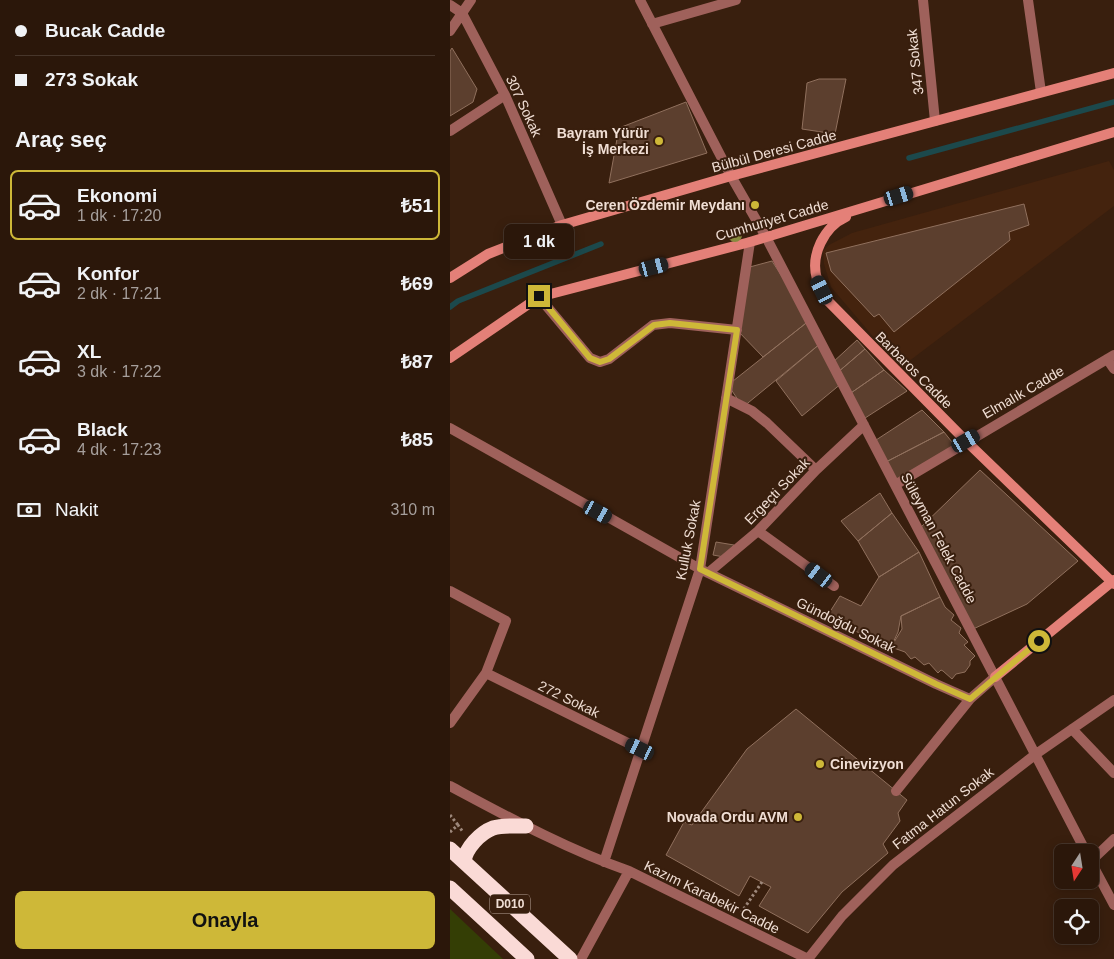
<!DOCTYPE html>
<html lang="tr">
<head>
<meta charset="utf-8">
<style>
  :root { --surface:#2b170a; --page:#372418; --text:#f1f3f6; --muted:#a69f9c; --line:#47362b; --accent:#ceb838 }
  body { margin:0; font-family:Helvetica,sans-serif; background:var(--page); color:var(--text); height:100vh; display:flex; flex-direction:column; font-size:19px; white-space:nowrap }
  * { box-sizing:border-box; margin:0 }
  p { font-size:16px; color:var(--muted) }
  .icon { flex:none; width:28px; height:28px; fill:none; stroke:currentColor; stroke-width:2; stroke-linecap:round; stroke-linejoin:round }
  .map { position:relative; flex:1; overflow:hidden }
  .side { display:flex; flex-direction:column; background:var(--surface); width:450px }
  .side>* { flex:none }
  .hud { display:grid; align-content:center; height:110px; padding:0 15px; background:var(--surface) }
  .needle { width:32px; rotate:192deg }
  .controls { position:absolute; left:604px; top:844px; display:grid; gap:10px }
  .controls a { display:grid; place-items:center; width:45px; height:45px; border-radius:8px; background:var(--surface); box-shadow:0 2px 12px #0003,0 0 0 1px var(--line); font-size:25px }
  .end { position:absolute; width:22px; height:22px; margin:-11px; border:6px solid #ceb838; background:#111; box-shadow:0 0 0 2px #111 }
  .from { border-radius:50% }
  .bubble { position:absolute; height:35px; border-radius:8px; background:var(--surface); box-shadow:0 2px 12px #0003,0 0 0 1px var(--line); font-size:16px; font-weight:800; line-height:35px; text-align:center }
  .car { position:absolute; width:15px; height:30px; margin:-15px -8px; border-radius:6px; box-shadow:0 0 4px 1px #0007; background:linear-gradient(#222 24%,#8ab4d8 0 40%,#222 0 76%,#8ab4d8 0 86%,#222 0) }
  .hud b { display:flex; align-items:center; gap:18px; height:48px; font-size:19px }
  .hud b+b { border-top:1px solid var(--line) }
  .hud i { width:12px; height:12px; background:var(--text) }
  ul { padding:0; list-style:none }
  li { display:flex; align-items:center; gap:15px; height:70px; margin:0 10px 8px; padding:0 5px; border:2px solid transparent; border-radius:8px }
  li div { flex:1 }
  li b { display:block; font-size:19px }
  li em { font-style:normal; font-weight:800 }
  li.selected { border-color:var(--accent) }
  li>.icon { width:45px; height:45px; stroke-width:1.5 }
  h2 { padding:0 15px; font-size:22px; line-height:60px }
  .pay { display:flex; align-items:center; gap:12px; height:55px; padding:0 15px; font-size:19px }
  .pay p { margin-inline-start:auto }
  .primary-button { display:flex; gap:10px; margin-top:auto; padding:10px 15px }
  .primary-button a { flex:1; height:58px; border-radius:8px; background:var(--accent); color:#111; font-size:20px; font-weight:800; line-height:58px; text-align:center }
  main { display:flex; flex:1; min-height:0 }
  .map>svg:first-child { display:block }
  .built { fill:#44230e }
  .green { fill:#343e05 }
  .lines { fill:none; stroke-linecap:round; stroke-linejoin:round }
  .stream { stroke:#1c494c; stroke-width:5.5 }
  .building { fill:#5c3f2e; stroke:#90705d }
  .path { stroke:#9d877a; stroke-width:3; stroke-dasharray:2.5 2.5; stroke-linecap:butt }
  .street { stroke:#9f615b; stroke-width:10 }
  .secondary { stroke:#e48078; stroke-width:10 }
  .highway { stroke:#fadad6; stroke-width:15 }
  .tree { fill:#878a3e }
  .route { stroke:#ceb838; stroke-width:6 }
  .poi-dot { fill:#ceb838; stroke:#391f0e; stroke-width:2 }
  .labels { text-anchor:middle; stroke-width:4; stroke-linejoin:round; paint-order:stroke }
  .shield { fill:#391f0e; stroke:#b9a599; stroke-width:1 }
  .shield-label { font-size:12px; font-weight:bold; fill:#f0ded4 }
  .street-label { font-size:14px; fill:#f0ded4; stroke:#391f0e }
  .poi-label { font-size:14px; font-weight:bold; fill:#f0ded4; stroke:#391f0e; text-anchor:end }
</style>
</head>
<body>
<main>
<section class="side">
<div class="hud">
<b><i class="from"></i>Bucak Cadde</b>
<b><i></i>273 Sokak</b>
</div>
<h2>Araç seç</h2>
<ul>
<li class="selected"><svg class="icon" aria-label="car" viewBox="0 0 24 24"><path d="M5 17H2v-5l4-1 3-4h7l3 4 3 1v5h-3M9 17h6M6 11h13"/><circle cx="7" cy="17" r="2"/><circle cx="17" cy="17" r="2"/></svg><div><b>Ekonomi</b><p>1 dk · 17:20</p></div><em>₺51</em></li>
<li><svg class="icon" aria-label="car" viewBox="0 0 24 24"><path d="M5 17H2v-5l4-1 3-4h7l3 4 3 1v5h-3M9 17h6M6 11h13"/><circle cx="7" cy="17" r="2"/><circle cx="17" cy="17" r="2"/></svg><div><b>Konfor</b><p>2 dk · 17:21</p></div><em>₺69</em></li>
<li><svg class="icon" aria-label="car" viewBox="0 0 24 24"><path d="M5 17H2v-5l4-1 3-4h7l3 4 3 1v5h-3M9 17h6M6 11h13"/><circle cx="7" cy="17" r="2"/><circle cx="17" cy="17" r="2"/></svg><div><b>XL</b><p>3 dk · 17:22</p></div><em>₺87</em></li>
<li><svg class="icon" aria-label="car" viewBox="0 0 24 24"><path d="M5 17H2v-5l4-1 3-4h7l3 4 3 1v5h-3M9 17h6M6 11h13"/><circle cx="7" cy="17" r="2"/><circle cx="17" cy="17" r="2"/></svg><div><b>Black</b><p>4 dk · 17:23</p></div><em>₺85</em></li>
</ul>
<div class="pay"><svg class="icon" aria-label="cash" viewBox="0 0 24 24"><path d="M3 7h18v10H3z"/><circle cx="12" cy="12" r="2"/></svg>Nakit<p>310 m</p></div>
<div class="primary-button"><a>Onayla</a></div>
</section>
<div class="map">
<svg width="664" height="959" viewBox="0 0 664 959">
  <rect width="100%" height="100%" fill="#391f0e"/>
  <path class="built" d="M659,161l5,9v36l-214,162 -69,-81 -7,-23 -1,-13 6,-6 23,-12z"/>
  <path class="green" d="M0,909l53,50h-53z"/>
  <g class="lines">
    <path class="stream" d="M459,158l205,-56
      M0,307l8,-6 143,-57"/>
  </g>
  <path class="building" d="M2,48l25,41 -4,13 -23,14v-65z
    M369,79h27l-11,55 -33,-5 5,-46z
    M236,102l21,51 -98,30 10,-55z
    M574,204l5,21 -20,7 1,8 -116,92 -15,-18 -5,3 -43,-46 -5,-18z
    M322,261l38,59 -47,37 -26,-27 9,-62z
    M360,320l11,23 -78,64 -15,-22z
    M407,340l8,9 -28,24 -5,-10z
    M371,343l21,40 -40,33 -26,-35z
    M415,349l19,21 -36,25 -11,-22z
    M434,370l23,21 -45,29 -14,-25z
    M472,410l22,22 -60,31 -11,-21z
    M494,432l12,15 -61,38 -11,-22z
    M530,470l98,91 -51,43 -56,26 -52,-101z
    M430,493l12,20 -34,28 -17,-20z
    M442,513l27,39 -40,25 -21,-36z
    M266,542l18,3 -10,12 -11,-2z
    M469,552l21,45 -39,19 -3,16 -7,15 -65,-29 14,-22 21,10 18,-29z
    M490,597l5,10 9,8 -3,5 10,8 -2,5 9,9 -4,3 11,11 -5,5v4l-5,7 -9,2 -4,5 -9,-8 -2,-1 -3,3 -9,-10 -5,2 -9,-8 -4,2 -6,-7 -14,-5 11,-18 -1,-13z
    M346,709l111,91 -9,13 2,8 -17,23 5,9 -46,39 -34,41 -49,-27 12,-19 -21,-11 -11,20 -73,-41 18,-33 8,3 55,-76z"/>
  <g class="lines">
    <path class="path" d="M0,815l8,10
      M0,832l8,-7 5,7
      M291,913l21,-31"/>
    <path class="street" d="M190,0l91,176 35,61 320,615
      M473,0l12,121
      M578,0l13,92
      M0,5l12,8 43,82 57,130
      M202,24l84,-24
      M0,31l21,-31
      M0,131l55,-36
      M89,297l51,61 10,4 9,-3 44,-34 17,-2 67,7
      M657,359l7,10
      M276,398l26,13 15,12 49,47
      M0,428l250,141 236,115 34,15
      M445,485l219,-130
      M308,531l76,55
      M258,573l50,-42 58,-61 48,-45
      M0,591l56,30 -20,52 154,76
      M0,723l36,-50
      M622,729l42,44
      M0,786c58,31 116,63 179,85l179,88 34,-43 51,-51 143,-111 78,-54
      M446,791l74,-92 25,-22
      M640,860l24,45
      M641,861l23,-22
      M154,862l96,-293 50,-327
      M131,959l48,-88"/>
    <path class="secondary" d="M396,217c-22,10 -36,38 -29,62 2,7 7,14 10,21l139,141 148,143
      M0,278l38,-24 74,-29 169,-49 383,-103
      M0,358l89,-61 211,-55 364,-110
      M545,677l119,-97"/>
    <path class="highway" d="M0,849l120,110
      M14,861c2,-13 16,-28 29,-33 10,-3 23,-2 33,-2
      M0,888l77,71"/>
  </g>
  <circle class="tree" cx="285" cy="235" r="7"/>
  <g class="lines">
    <path class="route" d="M89,296l51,62 10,4 9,-3 45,-34 16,-2 67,7 -37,239 236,115 34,15 69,-58"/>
  </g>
  <g class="poi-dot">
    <circle cx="209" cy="141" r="5"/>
    <circle cx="305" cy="205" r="5"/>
    <circle cx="370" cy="764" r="5"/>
    <circle cx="348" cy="817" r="5"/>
  </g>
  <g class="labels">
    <rect class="shield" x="40" y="894.5" width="40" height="19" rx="4"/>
    <g class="shield-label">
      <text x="60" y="908">D010</text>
    </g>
    <g class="street-label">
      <text transform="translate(465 62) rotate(-96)" y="5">347 Sokak</text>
      <text transform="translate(74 106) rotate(65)" y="5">307 Sokak</text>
      <text transform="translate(324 151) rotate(-15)" y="5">Bülbül Deresi Cadde</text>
      <text transform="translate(322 220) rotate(-16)" y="5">Cumhuriyet Cadde</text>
      <text transform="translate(464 370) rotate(45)" y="5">Barbaros Cadde</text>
      <text transform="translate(573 392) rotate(-30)" y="5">Elmalık Cadde</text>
      <text transform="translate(327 491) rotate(-46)" y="5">Ergeçti Sokak</text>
      <text transform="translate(489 538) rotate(62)" y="5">Süleyman Felek Cadde</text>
      <text transform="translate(238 540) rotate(-79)" y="5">Kulluk Sokak</text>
      <text transform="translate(396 625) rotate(26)" y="5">Gündoğdu Sokak</text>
      <text transform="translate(119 699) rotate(26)" y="5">272 Sokak</text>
      <text transform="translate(493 808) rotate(-38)" y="5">Fatma Hatun Sokak</text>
      <text transform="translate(262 897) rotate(26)" y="5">Kazım Karabekir Cadde</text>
    </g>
    <g class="poi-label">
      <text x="199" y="138">Bayram Yürür<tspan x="199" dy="16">İş Merkezi</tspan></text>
      <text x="295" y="210">Ceren Özdemir Meydanı</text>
      <text x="380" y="769" text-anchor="start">Cinevizyon</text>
      <text x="338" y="822">Novada Ordu AVM</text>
    </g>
  </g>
</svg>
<div class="controls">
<a><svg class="needle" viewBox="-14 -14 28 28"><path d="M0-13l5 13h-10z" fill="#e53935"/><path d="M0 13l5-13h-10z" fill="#a69f9c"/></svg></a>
<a><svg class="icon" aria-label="locate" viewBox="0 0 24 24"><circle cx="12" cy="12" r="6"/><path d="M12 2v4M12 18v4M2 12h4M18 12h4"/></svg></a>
</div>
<i class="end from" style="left:589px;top:641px"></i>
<i class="end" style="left:89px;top:296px"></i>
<div class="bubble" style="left:54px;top:224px;width:70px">1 dk</div>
<i class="car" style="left:449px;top:196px;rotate:73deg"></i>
<i class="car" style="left:204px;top:267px;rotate:75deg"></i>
<i class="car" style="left:372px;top:290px;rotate:334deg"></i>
<i class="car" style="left:516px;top:441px;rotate:60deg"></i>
<i class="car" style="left:148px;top:512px;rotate:119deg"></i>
<i class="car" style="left:369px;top:575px;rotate:307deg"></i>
<i class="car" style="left:190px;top:749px;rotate:296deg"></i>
</div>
</main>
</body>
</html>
